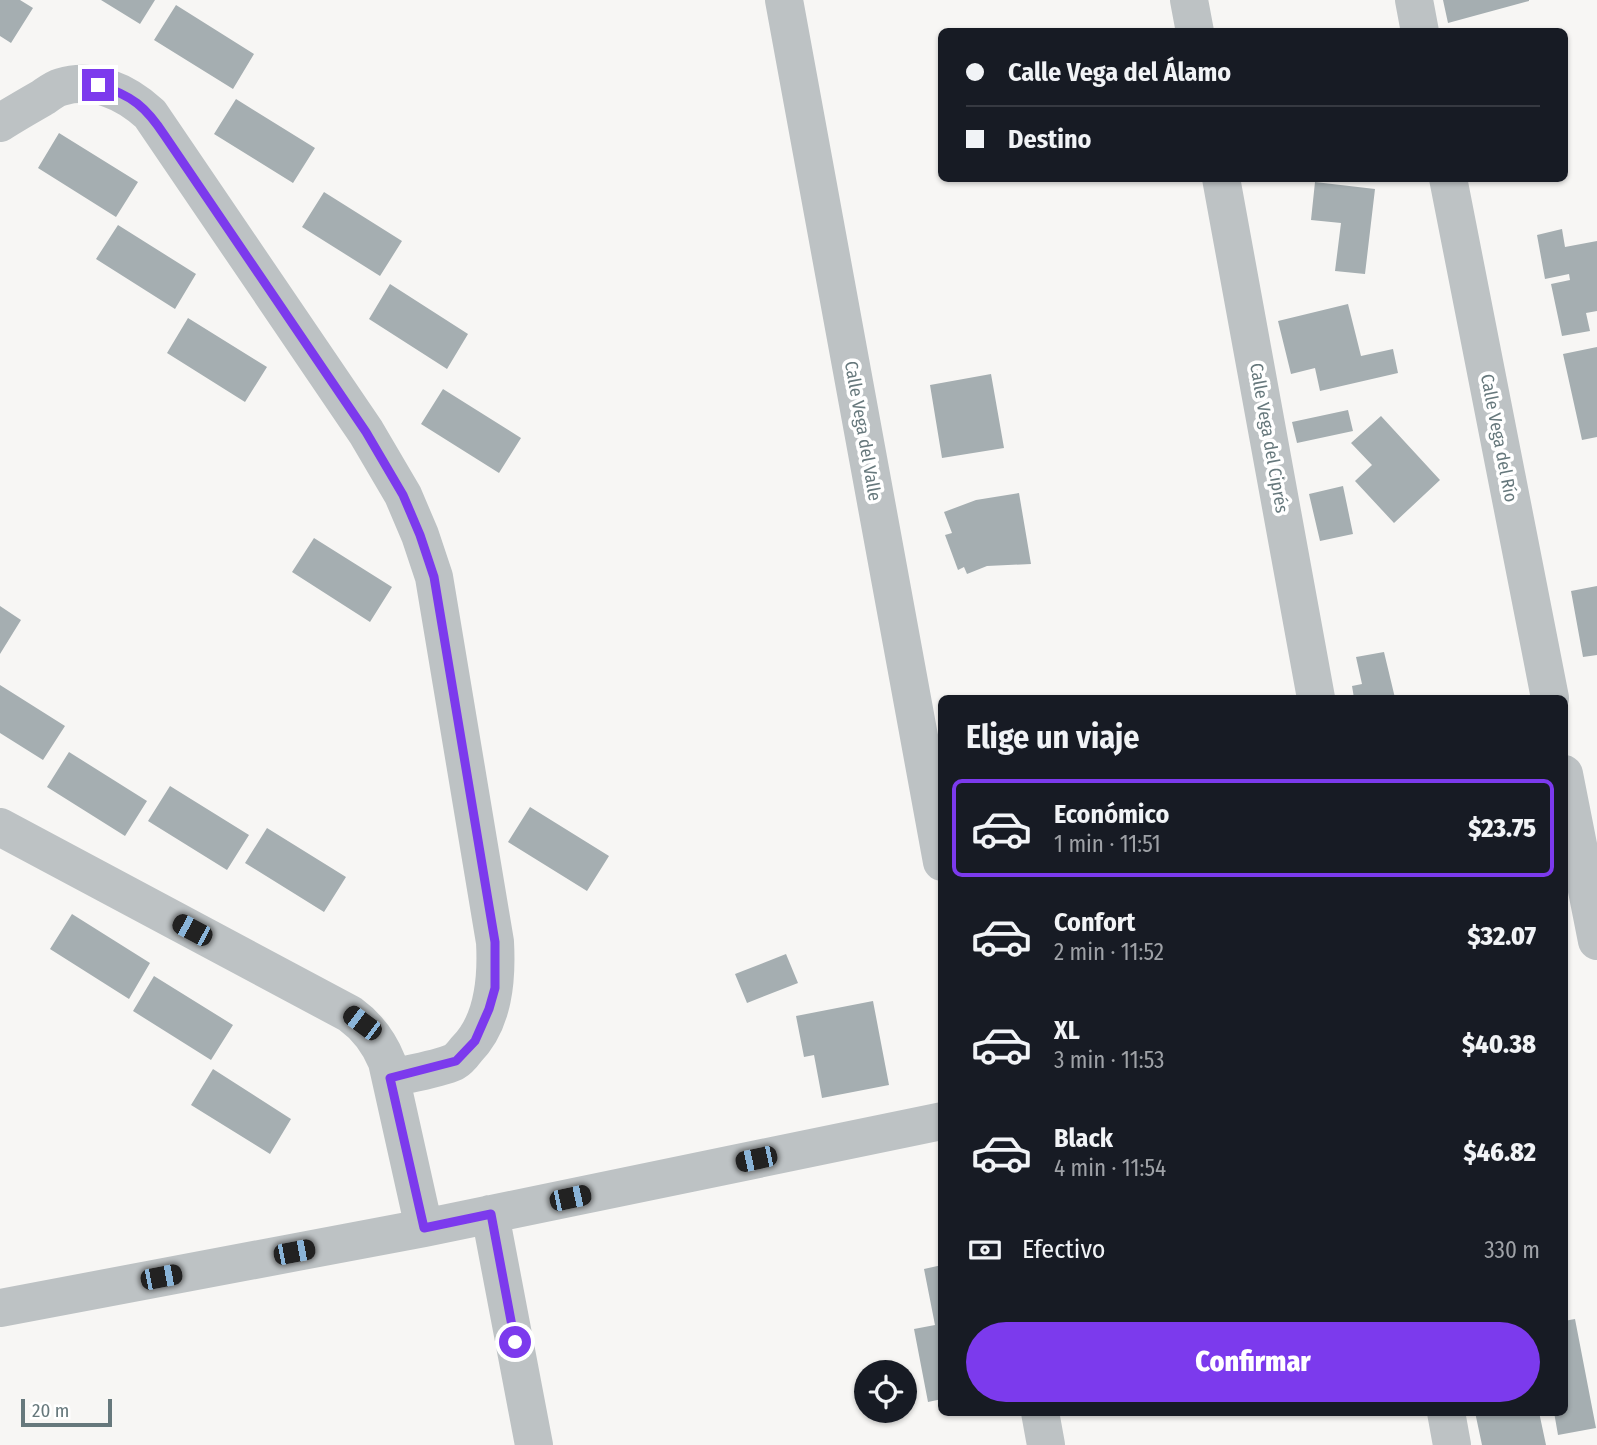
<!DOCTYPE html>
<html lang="es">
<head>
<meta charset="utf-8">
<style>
  :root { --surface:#171b24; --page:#242831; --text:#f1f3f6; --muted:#9ea1a6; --line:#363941; --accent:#7c3aed }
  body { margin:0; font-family:"Fira Sans Condensed",sans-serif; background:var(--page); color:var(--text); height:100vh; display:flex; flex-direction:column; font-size:26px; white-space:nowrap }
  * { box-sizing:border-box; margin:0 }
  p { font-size:23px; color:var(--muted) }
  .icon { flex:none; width:38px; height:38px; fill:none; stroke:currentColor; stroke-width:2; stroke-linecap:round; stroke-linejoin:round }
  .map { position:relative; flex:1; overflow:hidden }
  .side { position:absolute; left:938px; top:695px; width:630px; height:721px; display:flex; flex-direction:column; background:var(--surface); border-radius:10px; box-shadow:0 2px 5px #0004 }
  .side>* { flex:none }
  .hud { position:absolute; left:938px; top:28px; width:630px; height:154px; border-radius:10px; box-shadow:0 2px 5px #0004; display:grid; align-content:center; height:154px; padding:0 28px; background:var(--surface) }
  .buttons { position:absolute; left:854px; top:1360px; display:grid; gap:14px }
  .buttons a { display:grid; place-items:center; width:63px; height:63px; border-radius:50%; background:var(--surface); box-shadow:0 2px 5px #0004; font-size:35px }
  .scale { position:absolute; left:21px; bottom:18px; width:91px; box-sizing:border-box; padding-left:7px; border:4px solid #66787c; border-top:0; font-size:19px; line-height:24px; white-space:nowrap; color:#66787c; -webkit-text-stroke:5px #fff; paint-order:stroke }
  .end { position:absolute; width:32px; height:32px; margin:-16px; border:9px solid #7c3aed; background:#fff; box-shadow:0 0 0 4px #fff }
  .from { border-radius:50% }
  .car { position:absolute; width:21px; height:42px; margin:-21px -10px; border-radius:9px; box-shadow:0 0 5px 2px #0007; background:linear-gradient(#222 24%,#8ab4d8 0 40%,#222 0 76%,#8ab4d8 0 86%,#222 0) }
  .hud b { display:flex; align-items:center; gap:24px; height:66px; font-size:26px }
  .hud b+b { border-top:2px solid var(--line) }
  .hud i { width:18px; height:18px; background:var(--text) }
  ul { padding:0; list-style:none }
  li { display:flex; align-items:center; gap:21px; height:98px; margin:0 14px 10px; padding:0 14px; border:4px solid transparent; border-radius:10px }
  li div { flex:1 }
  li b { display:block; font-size:26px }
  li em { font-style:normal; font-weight:800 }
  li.active { border-color:var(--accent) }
  li>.icon { width:63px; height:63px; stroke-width:1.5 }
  h2 { padding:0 28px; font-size:32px; line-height:84px }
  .pay { display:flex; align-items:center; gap:18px; height:77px; padding:0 28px; font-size:26px }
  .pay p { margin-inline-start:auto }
  .action { display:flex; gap:14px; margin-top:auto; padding:14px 28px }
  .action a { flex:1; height:80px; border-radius:42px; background:var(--accent); color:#fff; font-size:28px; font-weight:800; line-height:80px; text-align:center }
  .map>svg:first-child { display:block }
  .building { fill:#a5aeb1 }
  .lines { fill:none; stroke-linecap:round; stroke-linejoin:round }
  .minor { stroke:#bdc2c4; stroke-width:38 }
  .route { stroke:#7c3aed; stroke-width:9 }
  .labels { text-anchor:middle; stroke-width:7; stroke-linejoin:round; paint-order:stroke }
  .street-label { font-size:18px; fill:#66787c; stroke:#fff }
</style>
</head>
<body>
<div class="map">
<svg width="1597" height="1445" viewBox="0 0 1597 1445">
  <rect width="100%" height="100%" fill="#f7f6f4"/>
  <path class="building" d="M0,0h20l13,8 -22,35 -11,-7z
    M101,0h54l-15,24z
    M1443,0h86v1l-81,22z
    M176,5l78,49 -21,35 -79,-49z
    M236,99l79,49 -22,35 -79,-49z
    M59,133l79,49 -22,35 -78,-49z
    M1315,182l60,7 -10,85 -30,-3 6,-48 -30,-3z
    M324,192l78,49 -22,35 -78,-49z
    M118,225l78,49 -21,35 -79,-50z
    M1562,229l3,18 32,-6v70l-11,2 4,18 -28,5 -11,-52 19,-4 -1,-6 -24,5 -8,-44z
    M390,284l78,50 -21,35 -78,-50z
    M1348,304l13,52 32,-7 5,24 -78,18 -5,-23 -24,6 -13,-53z
    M188,318l79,49 -22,35 -78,-49z
    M1597,347v90l-15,3 -19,-86z
    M991,374l13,74 -62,10 -12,-73z
    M443,389l78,49 -22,35 -78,-49z
    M1348,410l5,21 -56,12 -5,-21z
    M1381,416l59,64 -46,43 -39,-42 17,-16 -21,-22z
    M1343,486l10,48 -33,7 -11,-47z
    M1019,493l12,71 -44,2 -20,8 -3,-7 -6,3 -13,-35 7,-2 -8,-21 32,-12z
    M314,538l78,49 -22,35 -78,-50z
    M1597,586v69l-14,2 -12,-66z
    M0,606l21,14 -21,34z
    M1384,652l11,46h-41l-2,-12 10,-2 -6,-27z
    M0,685l65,41 -22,34 -43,-27z
    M69,752l78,49 -22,35 -78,-49z
    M170,786l79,49 -22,35 -79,-49z
    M530,807l79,49 -22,35 -79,-49z
    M267,828l79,49 -22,35 -79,-49z
    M72,914l78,49 -21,36 -79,-50z
    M786,954l12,29 -51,20 -12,-29z
    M154,976l79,49 -22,35 -78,-49z
    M873,1001l16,84 -67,13 -8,-43 -10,2 -8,-41z
    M213,1069l78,50 -21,35 -79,-49z
    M942,1265v134l-14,3 -14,-73 21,-4 -11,-56z
    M1575,1319l21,109 -38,7 -4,-23h10v-91z
    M1475,1412h64l7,33h-64z"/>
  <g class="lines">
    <path class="minor" d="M784,0l158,862
      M1189,0l6,32
      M1414,0l6,32
      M0,123c14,-9 28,-17 42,-25 6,-4 12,-9 19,-11 33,-10 65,5 89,27l216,318 37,63 17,40 14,42 61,365c2,37 -1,80 -29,108 -3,4 -7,9 -12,12 -15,7 -46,12 -63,16
      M1221,178l95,520
      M1448,178l102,520
      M1564,774l33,167
      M0,827l350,187c18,13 29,28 37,48l37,166
      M490,1214l44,231
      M0,1308l424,-80 518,-107
      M1040,1412l6,33
      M1446,1412l6,33"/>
  </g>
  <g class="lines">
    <path class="route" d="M98,85c34,10 48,22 67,51l201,296 37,63 17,40 14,42 61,365v46l-6,21 -14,32 -19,20 -66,17 34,150 67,-14 24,128"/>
  </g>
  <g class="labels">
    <g class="street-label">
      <text transform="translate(863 431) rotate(80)" y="6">Calle Vega del Valle</text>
      <text transform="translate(1269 438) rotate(80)" y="6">Calle Vega del Ciprés</text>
      <text transform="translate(1499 438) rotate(79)" y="6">Calle Vega del Río</text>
    </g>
  </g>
</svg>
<div class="buttons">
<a><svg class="icon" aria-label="locate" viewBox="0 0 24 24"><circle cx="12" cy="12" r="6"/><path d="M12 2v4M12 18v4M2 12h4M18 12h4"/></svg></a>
</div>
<div class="scale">20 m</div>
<i class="end from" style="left:515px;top:1342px"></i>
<i class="end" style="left:98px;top:85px"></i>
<i class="car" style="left:192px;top:930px;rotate:298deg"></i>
<i class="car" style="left:362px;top:1023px;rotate:307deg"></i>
<i class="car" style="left:756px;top:1159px;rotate:258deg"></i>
<i class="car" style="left:570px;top:1198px;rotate:78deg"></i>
<i class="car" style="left:294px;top:1252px;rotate:79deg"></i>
<i class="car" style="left:161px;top:1277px;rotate:79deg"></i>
<div class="hud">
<b><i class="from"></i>Calle Vega del Álamo</b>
<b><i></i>Destino</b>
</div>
<section class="side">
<h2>Elige un viaje</h2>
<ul>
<li class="active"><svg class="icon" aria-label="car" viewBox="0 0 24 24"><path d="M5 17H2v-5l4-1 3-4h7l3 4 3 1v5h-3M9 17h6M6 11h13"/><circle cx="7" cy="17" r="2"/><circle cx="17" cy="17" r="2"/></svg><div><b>Económico</b><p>1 min · 11:51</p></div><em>$23.75</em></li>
<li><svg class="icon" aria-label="car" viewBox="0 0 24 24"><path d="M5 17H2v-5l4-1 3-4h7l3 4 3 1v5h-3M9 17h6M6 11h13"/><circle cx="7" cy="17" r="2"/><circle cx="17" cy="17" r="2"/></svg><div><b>Confort</b><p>2 min · 11:52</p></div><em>$32.07</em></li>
<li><svg class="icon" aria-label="car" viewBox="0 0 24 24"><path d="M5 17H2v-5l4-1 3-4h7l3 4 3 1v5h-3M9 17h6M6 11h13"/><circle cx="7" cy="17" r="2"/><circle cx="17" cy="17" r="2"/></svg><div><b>XL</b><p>3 min · 11:53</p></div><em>$40.38</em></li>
<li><svg class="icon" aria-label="car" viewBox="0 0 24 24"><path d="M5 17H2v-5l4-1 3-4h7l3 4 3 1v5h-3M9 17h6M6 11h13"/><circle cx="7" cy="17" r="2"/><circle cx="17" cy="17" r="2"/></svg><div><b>Black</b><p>4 min · 11:54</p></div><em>$46.82</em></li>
</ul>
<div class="pay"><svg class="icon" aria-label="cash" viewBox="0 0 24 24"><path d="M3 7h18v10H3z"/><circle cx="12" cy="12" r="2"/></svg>Efectivo<p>330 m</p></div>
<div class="action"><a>Confirmar</a></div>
</section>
</div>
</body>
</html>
